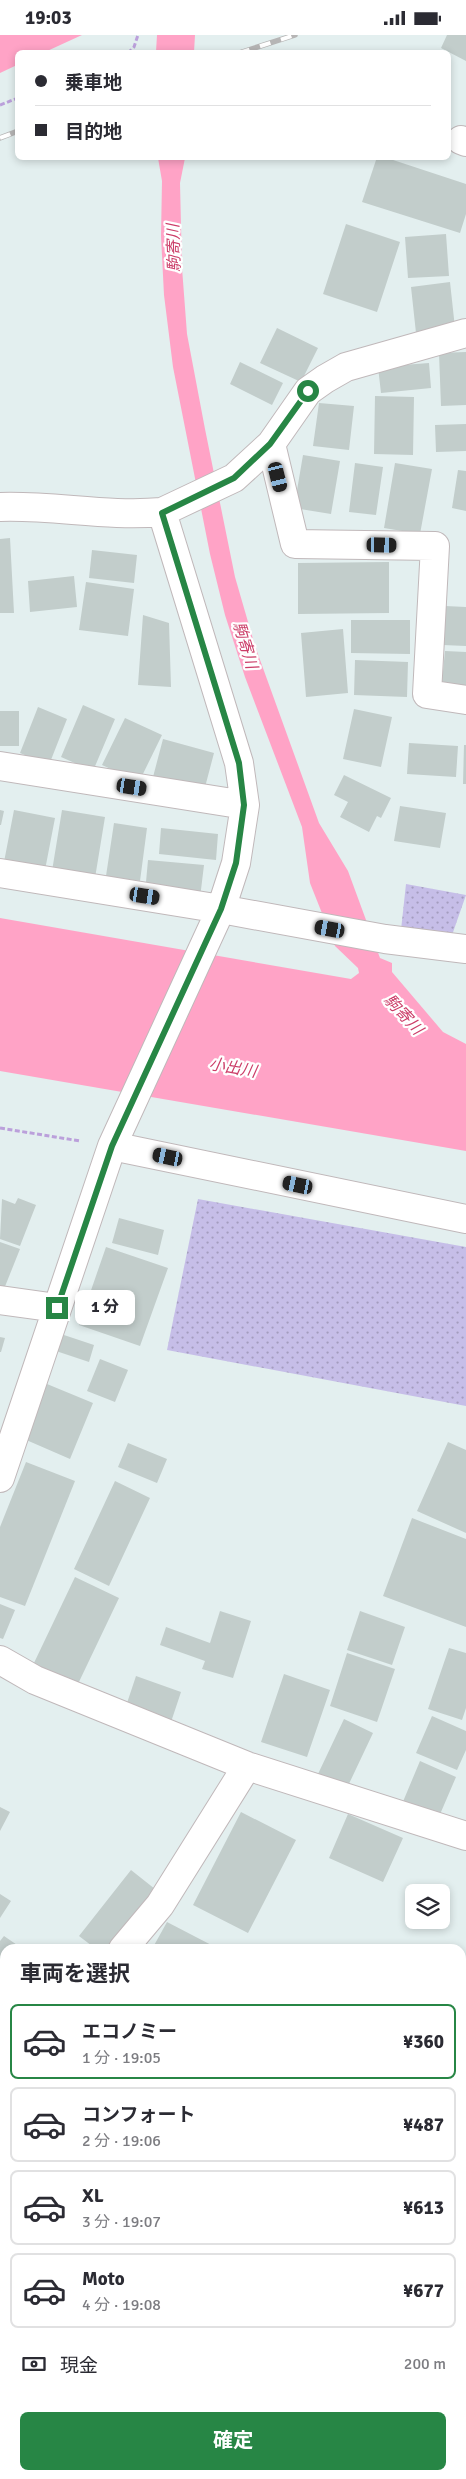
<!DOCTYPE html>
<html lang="ja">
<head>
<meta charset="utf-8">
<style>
  :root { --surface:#fff; --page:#f2f2f3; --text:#2b2b33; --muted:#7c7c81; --line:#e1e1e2; --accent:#278645 }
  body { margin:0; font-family:Signika,"Noto Sans JP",sans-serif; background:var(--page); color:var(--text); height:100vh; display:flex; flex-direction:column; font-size:19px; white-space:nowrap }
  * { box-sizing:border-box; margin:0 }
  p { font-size:16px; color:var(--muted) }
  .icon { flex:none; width:28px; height:28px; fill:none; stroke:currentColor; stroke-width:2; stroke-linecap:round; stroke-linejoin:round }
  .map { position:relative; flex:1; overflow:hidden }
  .panel { position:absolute; left:0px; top:1909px; width:466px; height:536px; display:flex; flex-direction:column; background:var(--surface); border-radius:15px 15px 0 0; box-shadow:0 2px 8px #0003 }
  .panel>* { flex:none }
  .guide { position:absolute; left:15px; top:15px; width:436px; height:110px; border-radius:8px; box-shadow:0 2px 8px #0003; display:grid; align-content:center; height:110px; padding:0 20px; background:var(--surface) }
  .buttons { position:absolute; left:405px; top:1849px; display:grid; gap:10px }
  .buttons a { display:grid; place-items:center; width:45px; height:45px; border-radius:8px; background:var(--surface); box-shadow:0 2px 8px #0003; font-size:25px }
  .end { position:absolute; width:22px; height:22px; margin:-11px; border:6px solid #278645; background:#fff; box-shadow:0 0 0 2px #fff }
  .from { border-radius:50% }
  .bubble { position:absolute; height:35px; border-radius:8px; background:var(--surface); box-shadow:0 2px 8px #0003; font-size:16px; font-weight:700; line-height:35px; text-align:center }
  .car { position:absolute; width:15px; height:30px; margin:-15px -8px; border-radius:6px; box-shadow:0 0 4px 1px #0007; background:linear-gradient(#222 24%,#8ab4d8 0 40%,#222 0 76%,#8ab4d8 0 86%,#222 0) }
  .guide b { display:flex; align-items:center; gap:18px; height:48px; font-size:19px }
  .guide b+b { border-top:1px solid var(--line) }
  .guide i { width:12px; height:12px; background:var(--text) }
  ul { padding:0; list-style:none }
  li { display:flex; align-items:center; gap:15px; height:75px; margin:0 10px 8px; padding:0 10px; border:2px solid var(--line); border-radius:8px }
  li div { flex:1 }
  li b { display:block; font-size:19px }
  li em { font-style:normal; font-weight:700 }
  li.on { border-color:var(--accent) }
  li>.icon { width:45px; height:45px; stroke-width:1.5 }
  h2 { padding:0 20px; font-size:22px; line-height:60px }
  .pay { display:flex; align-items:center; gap:12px; height:55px; padding:0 20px; font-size:19px }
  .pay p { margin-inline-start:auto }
  .button { display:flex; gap:10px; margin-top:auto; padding:10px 20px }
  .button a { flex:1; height:58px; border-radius:8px; background:var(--accent); color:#fff; font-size:20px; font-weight:700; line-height:58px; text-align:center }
  .status { display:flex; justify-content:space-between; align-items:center; height:35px; padding:0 25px; background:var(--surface); direction:ltr }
  .status svg { height:14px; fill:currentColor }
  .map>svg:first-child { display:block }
  .park { fill:url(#park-dots) }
  .water { fill:#ffa3c6 }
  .building { fill:#c2cdcb }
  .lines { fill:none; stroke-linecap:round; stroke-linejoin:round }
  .minor-casing { stroke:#c0b8ba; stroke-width:30 }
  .path { stroke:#bba0db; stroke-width:3; stroke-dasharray:5 2.5; stroke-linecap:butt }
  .minor { stroke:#fff; stroke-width:28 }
  .rail-casing { stroke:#b6b5b5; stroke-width:5.5 }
  .rail { stroke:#fff; stroke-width:4; stroke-dasharray:11; stroke-linecap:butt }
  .route { stroke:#278645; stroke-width:6 }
  .labels { text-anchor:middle; stroke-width:4.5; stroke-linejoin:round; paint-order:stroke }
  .water-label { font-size:16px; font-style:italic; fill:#cb3d68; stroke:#fff }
</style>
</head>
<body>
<div class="status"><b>19:03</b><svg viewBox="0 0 49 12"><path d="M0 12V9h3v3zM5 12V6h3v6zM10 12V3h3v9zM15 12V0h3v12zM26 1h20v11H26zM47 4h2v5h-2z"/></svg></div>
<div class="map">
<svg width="466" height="2444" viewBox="0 0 466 2444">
  <defs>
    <pattern id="park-dots" width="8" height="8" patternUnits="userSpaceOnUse" patternTransform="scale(1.25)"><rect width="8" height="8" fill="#c6bee8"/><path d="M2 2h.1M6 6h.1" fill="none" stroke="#a49dbf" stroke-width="1.8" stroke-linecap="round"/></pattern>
  </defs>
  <rect width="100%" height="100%" fill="#e3efef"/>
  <path class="park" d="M406,849l60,11 -15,43 -50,-8z
    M198,1164l268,48v159l-299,-56z"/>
  <path class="water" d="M0,0h82l-37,17 -27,1 -1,12 -17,8z
    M157,0h38l-1,17h-38z
    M158,123h27l-5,25 2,85 5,66 18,95 30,148 20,69 64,177 29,48 32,87 12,5v9l51,60 23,12v107l-466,-80v-153l351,61 8,-6 -1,-5 -23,-22 -25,-63 -8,-56 -57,-150 -20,-62 -15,-61 -37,-187 -9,-72 -3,-59 1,-55z"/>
  <path class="building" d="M447,0h19v26l-25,-13z
    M377,122h7l82,27v30l-6,19 -98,-31z
    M346,189l54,18 -23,70 -54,-18z
    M446,199l3,42 -41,2 -3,-41z
    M450,247l5,46 -39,5 -5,-46z
    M277,293l41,20 -17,34 -41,-19z
    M466,317v53l-25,1 -2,-53z
    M240,327l43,21 -11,22 -42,-21z
    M429,328l2,25 -50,5 -3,-26z
    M375,361l39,1 -1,58 -39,-1z
    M319,368l35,3 -5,44 -36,-4z
    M466,389v27l-30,1 -1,-27z
    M303,420l37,6 -9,53 -37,-6z
    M355,428l28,4 -7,48 -27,-3z
    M395,428l37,6 -12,65 -36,-6z
    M458,435l8,1v40l-14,-3z
    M10,503l4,75h-14v-74z
    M92,515l45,5 -3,28 -45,-5z
    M389,527v51l-91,1v-51z
    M74,541l3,31 -47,5 -2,-31z
    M86,547l48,7 -6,47 -49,-6z
    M445,571l21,1v39l-23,-1z
    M143,580l26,8 2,64 -33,-2z
    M351,585h59v34l-59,-1z
    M343,594l5,64 -42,4 -5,-64z
    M445,616l21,1v42l-25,-2z
    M355,625l53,2 -1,35 -53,-2z
    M83,670l32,14 -22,52 -32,-14z
    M38,672l29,12 -18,46 -29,-12z
    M354,674l38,8 -11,50 -38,-8z
    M0,676h19v35h-19z
    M125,683l37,17 -23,47 -37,-17z
    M163,704l51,14 -10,38 -51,-14z
    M409,708l49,3 -2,31 -49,-3z
    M464,710h2v39h-3z
    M344,740l47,23 -10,20 -4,-2 -8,16 -29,-15 8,-15 -14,-7z
    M400,771l46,7 -6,35 -46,-7z
    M0,775l4,1 -3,14h-1z
    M14,775l41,8 -10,52 -41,-8z
    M62,775l43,7 -10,61 -43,-7z
    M114,788l33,5 -7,53 -34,-5z
    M161,793l57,6 -2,26 -57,-6z
    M148,825l56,5 -4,33 -55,-5z
    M18,1163l18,7 -16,41 -20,-7 2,-40 13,5z
    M119,1183l45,12 -6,25 -46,-12z
    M0,1207l20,7 -16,40 -4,-2z
    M106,1212l62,21 -28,78 -61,-21z
    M58,1298l36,12 -5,17 -36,-12z
    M0,1302l5,1 -4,14h-1z
    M100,1324l28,11 -13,32 -28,-11z
    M47,1349l46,19 -23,56 -46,-20z
    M448,1407l18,8v83l-49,-22z
    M128,1408l39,16 -10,24 -39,-16z
    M26,1427l49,19 -50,125 -25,-9v-70z
    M115,1446l35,17 -41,88 -35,-17z
    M412,1483l54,21v88l-83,-31z
    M75,1542l44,21 -42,88 -44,-21z
    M0,1569l15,6 -12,29 -3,-1z
    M220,1576l31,10 -18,57 -31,-9 3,-8 -45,-16 6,-18 44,16z
    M360,1576l45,16 -13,38 -45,-15z
    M449,1613l17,5v55l-4,12 -34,-11z
    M347,1618l48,16 -18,53 -47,-16z
    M284,1639l46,16 -23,67 -46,-15z
    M136,1641l45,16 -12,36 -45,-16z
    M432,1681l34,15v19l-9,20 -41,-17z
    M344,1684l29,14 -26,55 -29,-14z
    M420,1726l36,16 -18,42 -36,-15z
    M0,1772l10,5 -10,19z
    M241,1777l55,28 -48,93 -55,-28z
    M348,1779l55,24 -20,44 -54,-24z
    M131,1835l29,23 -45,56h-19l-17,-13z
    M0,1859l11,7 -11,17z
    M167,1887l52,27h-67z
    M4,1901l19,13h-18v35l-5,-4v-39z
    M0,1962l5,4v40l-5,-4z
    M88,2440h65l-5,4h-57z
    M191,2440h9l3,4h-17z
    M208,2440h44l4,4h-48l-2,-2z"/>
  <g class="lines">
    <defs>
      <path id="minor" d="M461,105l5,2
        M271,409l24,100 140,2 -8,148 39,6
        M0,472c54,-2 107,10 162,5
        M0,731l245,39
        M0,838l221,36 164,30 81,10
        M112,1111l354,73
        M0,1265l57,8
        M0,1443l112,-332 109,-237 15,-46 9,-58 -6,-42 -77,-251 72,-34 37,-34 37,-53 17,-12 21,-12 120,-34
        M0,1625l35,20 212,86 219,70
        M123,1914l37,-44 87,-139
        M0,2061l5,-6
        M0,2383l5,5
        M63,2440l5,4"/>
    </defs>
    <use href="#minor" class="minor-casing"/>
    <path class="path" d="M128,18l6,-6 4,-12
      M0,70l18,-7
      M0,1093l80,13"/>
    <use href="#minor" class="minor"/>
    <defs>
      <path id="rail" d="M239,18l56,-18
        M0,103l18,-7"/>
    </defs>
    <use href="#rail" class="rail-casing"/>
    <use href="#rail" class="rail"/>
  </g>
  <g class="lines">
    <path class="route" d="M57,1273l55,-162 109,-237 15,-46 8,-58 -5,-42 -77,-250 72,-35 36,-34 38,-53"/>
  </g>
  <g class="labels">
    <g class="water-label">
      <text transform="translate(173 213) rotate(-92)" y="6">駒寄川</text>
      <text transform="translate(246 610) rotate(73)" y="6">駒寄川</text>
      <text transform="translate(404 979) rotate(47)" y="6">駒寄川</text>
      <text transform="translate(233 1032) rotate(10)" y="6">小出川</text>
    </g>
  </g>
</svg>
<div class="buttons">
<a><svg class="icon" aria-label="layers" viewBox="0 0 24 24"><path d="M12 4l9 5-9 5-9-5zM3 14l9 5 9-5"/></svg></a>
</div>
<i class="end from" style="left:308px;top:356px"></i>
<i class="end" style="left:57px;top:1273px"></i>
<div class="bubble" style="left:75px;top:1255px;width:60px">1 分</div>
<i class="car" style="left:278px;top:442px;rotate:166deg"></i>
<i class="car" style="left:382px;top:510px;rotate:91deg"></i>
<i class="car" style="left:132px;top:752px;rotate:99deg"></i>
<i class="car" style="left:145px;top:861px;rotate:99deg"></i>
<i class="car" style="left:330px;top:894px;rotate:280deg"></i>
<i class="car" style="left:168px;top:1122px;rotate:282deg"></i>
<i class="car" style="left:298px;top:1150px;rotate:282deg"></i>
<div class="guide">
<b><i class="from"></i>乗車地</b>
<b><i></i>目的地</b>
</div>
<section class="panel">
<h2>車両を選択</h2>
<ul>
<li class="on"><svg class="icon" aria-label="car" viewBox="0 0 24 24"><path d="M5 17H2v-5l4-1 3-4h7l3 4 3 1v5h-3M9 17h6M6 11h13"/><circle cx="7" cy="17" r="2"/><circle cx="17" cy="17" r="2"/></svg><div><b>エコノミー</b><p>1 分 · 19:05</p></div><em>¥360</em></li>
<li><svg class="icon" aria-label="car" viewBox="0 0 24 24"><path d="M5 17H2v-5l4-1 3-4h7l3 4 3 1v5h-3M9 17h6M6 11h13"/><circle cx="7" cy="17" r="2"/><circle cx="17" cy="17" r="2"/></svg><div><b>コンフォート</b><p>2 分 · 19:06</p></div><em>¥487</em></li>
<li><svg class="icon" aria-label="car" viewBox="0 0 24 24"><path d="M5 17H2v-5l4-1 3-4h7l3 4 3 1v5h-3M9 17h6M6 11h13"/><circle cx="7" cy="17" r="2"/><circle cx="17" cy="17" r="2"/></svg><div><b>XL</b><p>3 分 · 19:07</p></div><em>¥613</em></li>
<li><svg class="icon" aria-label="car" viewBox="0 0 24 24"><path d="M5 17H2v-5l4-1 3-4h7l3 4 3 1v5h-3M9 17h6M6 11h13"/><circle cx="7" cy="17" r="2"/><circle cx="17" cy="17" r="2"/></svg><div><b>Moto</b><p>4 分 · 19:08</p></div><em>¥677</em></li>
</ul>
<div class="pay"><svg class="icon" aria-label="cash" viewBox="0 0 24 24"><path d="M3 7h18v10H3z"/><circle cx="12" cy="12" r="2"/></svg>現金<p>200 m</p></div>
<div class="button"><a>確定</a></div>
</section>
</div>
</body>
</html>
